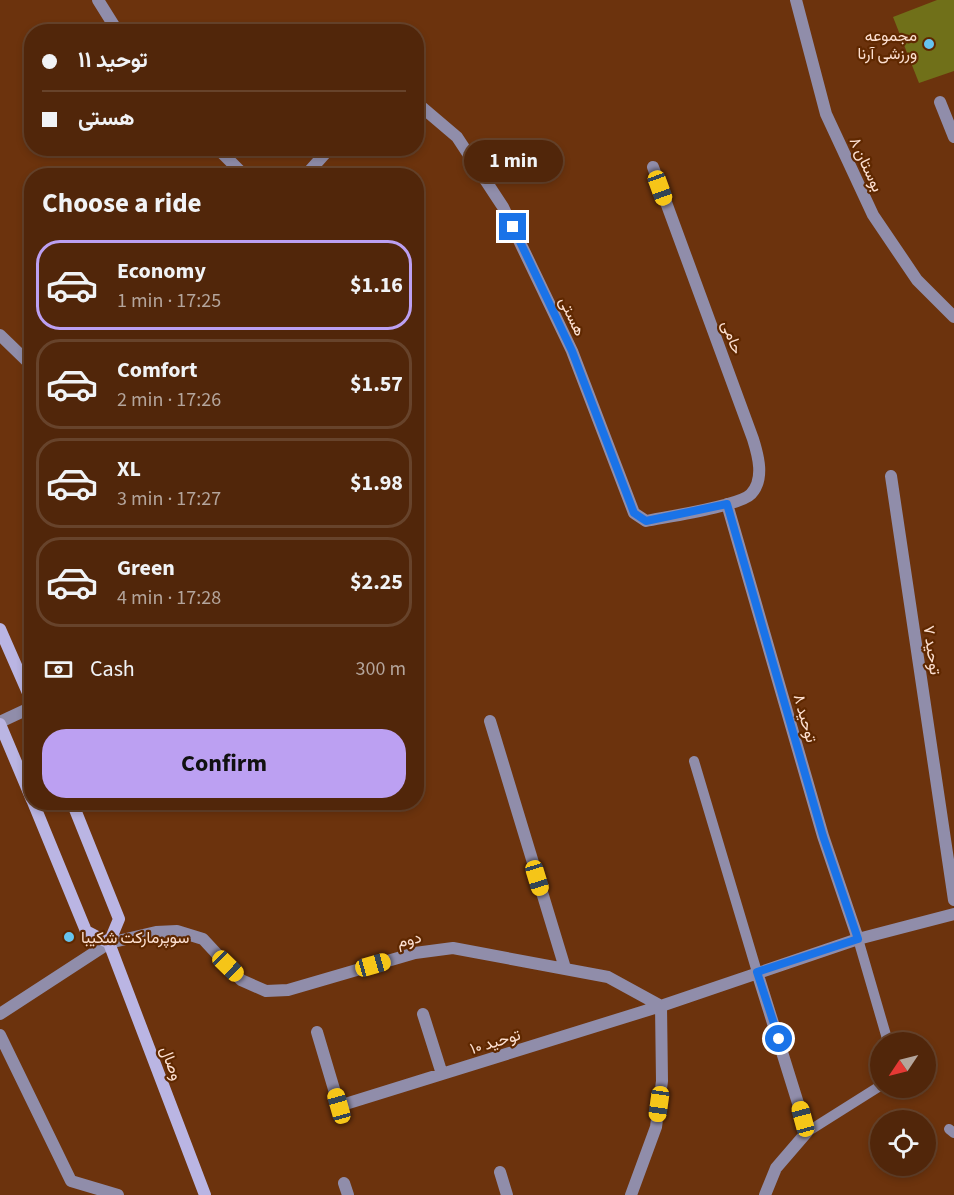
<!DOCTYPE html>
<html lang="en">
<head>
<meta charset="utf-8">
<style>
  :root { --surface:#51260a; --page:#5b3218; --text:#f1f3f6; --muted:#b4a59c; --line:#67432b; --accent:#bca0f2 }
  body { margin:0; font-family:"Source Sans 3",Vazirmatn,sans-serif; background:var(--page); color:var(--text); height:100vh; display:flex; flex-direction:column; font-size:22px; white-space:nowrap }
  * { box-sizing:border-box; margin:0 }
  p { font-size:20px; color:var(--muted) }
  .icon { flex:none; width:33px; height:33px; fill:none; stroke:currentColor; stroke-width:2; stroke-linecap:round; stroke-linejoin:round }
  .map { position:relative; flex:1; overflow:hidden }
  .panel { position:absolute; left:24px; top:168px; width:400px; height:642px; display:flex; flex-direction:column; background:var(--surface); border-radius:24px; box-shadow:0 3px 9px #0003,0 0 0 2px var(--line) }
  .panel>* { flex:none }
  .guide { position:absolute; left:24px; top:24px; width:400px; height:132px; border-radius:24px; box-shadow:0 3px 9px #0003,0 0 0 2px var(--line); display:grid; align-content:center; height:132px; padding:0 18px; background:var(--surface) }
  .needle { width:39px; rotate:235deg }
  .fabs { position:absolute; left:870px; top:1032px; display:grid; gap:12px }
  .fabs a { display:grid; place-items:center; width:66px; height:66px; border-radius:50%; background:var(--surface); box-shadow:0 3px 9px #0003,0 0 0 2px var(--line); font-size:30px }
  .end { position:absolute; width:27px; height:27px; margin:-14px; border:8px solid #1a73e8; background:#fff; box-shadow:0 0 0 3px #fff }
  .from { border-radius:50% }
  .bubble { position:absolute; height:42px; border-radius:21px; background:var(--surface); box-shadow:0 3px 9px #0003,0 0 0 2px var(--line); font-size:20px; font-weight:700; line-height:42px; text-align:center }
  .car { position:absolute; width:18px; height:36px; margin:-18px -9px; border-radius:8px; box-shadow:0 0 4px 2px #0007; background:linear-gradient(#f5c518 24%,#345 0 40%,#f5c518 0 76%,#345 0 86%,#f5c518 0) }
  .guide b { display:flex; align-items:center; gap:21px; height:57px; font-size:22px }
  .guide b+b { border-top:2px solid var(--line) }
  .guide i { width:15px; height:15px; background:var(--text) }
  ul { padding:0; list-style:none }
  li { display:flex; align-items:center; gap:18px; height:90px; margin:0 12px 9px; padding:0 6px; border:3px solid var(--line); border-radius:24px }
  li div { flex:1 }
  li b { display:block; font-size:22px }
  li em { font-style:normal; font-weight:700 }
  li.on { border-color:var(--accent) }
  li>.icon { width:54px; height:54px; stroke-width:1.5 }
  h2 { padding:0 18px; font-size:27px; line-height:72px }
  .pay { display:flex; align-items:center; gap:15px; height:66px; padding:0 18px; font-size:22px }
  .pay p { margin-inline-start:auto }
  .action { display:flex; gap:12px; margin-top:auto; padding:12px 18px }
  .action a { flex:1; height:69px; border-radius:24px; background:var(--accent); color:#111; font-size:24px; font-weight:700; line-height:69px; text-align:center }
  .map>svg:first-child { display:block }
  .green { fill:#707019 }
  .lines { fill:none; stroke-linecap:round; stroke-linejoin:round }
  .service { stroke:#908daa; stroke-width:10 }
  .minor { stroke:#908daa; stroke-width:12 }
  .secondary { stroke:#bab5e3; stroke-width:12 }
  .route { stroke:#1a73e8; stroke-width:8 }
  .poi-dot { fill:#66c4ef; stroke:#5f2800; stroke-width:2 }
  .labels { text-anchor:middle; stroke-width:4.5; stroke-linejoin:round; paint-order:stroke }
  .poi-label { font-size:16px; fill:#fde0d1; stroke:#5f2800; text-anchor:end }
  .street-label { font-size:16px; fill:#fde0d1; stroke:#5f2800 }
</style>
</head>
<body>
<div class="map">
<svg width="954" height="1195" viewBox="0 0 954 1195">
  <rect width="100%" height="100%" fill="#6c330d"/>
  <path class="green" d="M937,0h17v71l-35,12 -26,-66z"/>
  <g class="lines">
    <path class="service" d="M694,761l63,211
      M858,939l30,103
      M949,1129l5,4
      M807,1132l73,-46"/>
    <path class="minor" d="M98,0l20,32
      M796,0l30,114 47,101 44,65 37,37
      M940,102l14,35
      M417,103l40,34 46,70 69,144 62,162 12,8c19,-4 94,-15 105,-27 14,-15 7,-39 2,-55l-100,-272
      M217,148l28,28
      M305,176l25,-28
      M0,335l32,31
      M891,476l63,424
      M727,504l96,332 35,103
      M490,721l75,247
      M0,722l32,-15
      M757,972l50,160 -31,36 -11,27
      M0,1014l109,-71 47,-11 21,-1 26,8 38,41 25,11 22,-1 127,-37 38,-5 155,29 53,29
      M423,1014l19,60
      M317,1032l22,74 322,-100 197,-67 96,-25
      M0,1035l71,146 47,14
      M500,1172l7,23
      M344,1183l4,12
      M631,1195l25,-68 6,-46 -1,-75"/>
    <path class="secondary" d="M0,629l32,73
      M0,724l32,76
      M33,802l53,129 23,12 96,252
      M72,802l47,117 -10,24"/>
  </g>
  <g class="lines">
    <path class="route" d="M513,227l59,124 62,162 12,8 81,-17 96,332 35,103 -101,33 22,67"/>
  </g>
  <g class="poi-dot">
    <circle cx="929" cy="44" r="6"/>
    <circle cx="69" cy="937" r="6"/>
  </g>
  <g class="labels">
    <g class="poi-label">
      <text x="917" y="41">مجموعه<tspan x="917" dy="18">ورزشی آرنا</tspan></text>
      <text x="81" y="943" text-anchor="start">سوپرمارکت شکیبا</text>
    </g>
    <g class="street-label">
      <text transform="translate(867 164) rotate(65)" y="6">بوستان ۸</text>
      <text transform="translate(573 316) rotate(65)" y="6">هستی</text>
      <text transform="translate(733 337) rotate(70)" y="6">حامی</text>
      <text transform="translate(933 650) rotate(82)" y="6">توحید ۷</text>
      <text transform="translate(806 718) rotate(74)" y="6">توحید ۸</text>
      <text transform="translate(409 939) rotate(-13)" y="6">دوم</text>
      <text transform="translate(495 1041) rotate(-17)" y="6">توحید ۱۰</text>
      <text transform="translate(172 1063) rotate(69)" y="6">وصال</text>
    </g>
  </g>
</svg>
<div class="fabs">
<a><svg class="needle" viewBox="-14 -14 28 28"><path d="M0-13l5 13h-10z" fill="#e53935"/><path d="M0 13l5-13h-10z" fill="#b4a59c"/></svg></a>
<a><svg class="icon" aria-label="locate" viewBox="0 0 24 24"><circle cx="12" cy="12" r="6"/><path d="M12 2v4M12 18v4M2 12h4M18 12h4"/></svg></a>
</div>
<i class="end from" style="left:779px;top:1039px"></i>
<i class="end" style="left:513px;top:227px"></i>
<div class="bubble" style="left:464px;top:140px;width:99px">1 min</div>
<i class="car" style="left:660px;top:188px;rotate:160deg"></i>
<i class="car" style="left:537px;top:878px;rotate:163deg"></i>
<i class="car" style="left:373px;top:965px;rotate:74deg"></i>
<i class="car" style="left:228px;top:966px;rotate:134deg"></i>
<i class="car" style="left:659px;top:1104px;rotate:188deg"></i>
<i class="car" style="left:339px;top:1106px;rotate:344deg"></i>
<i class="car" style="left:803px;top:1119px;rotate:345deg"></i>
<div class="guide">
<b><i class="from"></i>توحید ۱۱</b>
<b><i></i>هستی</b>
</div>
<section class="panel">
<h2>Choose a ride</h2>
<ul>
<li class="on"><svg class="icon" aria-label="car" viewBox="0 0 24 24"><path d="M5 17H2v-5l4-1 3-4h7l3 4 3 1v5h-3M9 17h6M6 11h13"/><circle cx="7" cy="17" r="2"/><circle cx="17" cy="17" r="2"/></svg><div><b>Economy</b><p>1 min · 17:25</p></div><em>$1.16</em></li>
<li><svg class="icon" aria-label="car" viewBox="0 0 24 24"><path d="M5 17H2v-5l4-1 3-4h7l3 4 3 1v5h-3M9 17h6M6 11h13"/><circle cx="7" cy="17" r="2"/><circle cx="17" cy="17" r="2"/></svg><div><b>Comfort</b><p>2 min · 17:26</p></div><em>$1.57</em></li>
<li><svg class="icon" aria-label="car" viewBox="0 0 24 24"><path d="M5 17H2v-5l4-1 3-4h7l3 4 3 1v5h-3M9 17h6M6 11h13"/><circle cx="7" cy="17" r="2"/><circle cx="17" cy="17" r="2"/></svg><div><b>XL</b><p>3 min · 17:27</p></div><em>$1.98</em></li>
<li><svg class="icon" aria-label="car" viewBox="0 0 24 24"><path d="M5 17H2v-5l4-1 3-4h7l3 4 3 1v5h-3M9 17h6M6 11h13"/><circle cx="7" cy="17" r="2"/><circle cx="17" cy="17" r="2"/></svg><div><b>Green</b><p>4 min · 17:28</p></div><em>$2.25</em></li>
</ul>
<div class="pay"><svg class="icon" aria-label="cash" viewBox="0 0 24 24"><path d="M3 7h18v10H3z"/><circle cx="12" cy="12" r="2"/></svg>Cash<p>300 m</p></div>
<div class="action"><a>Confirm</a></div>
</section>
</div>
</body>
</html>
